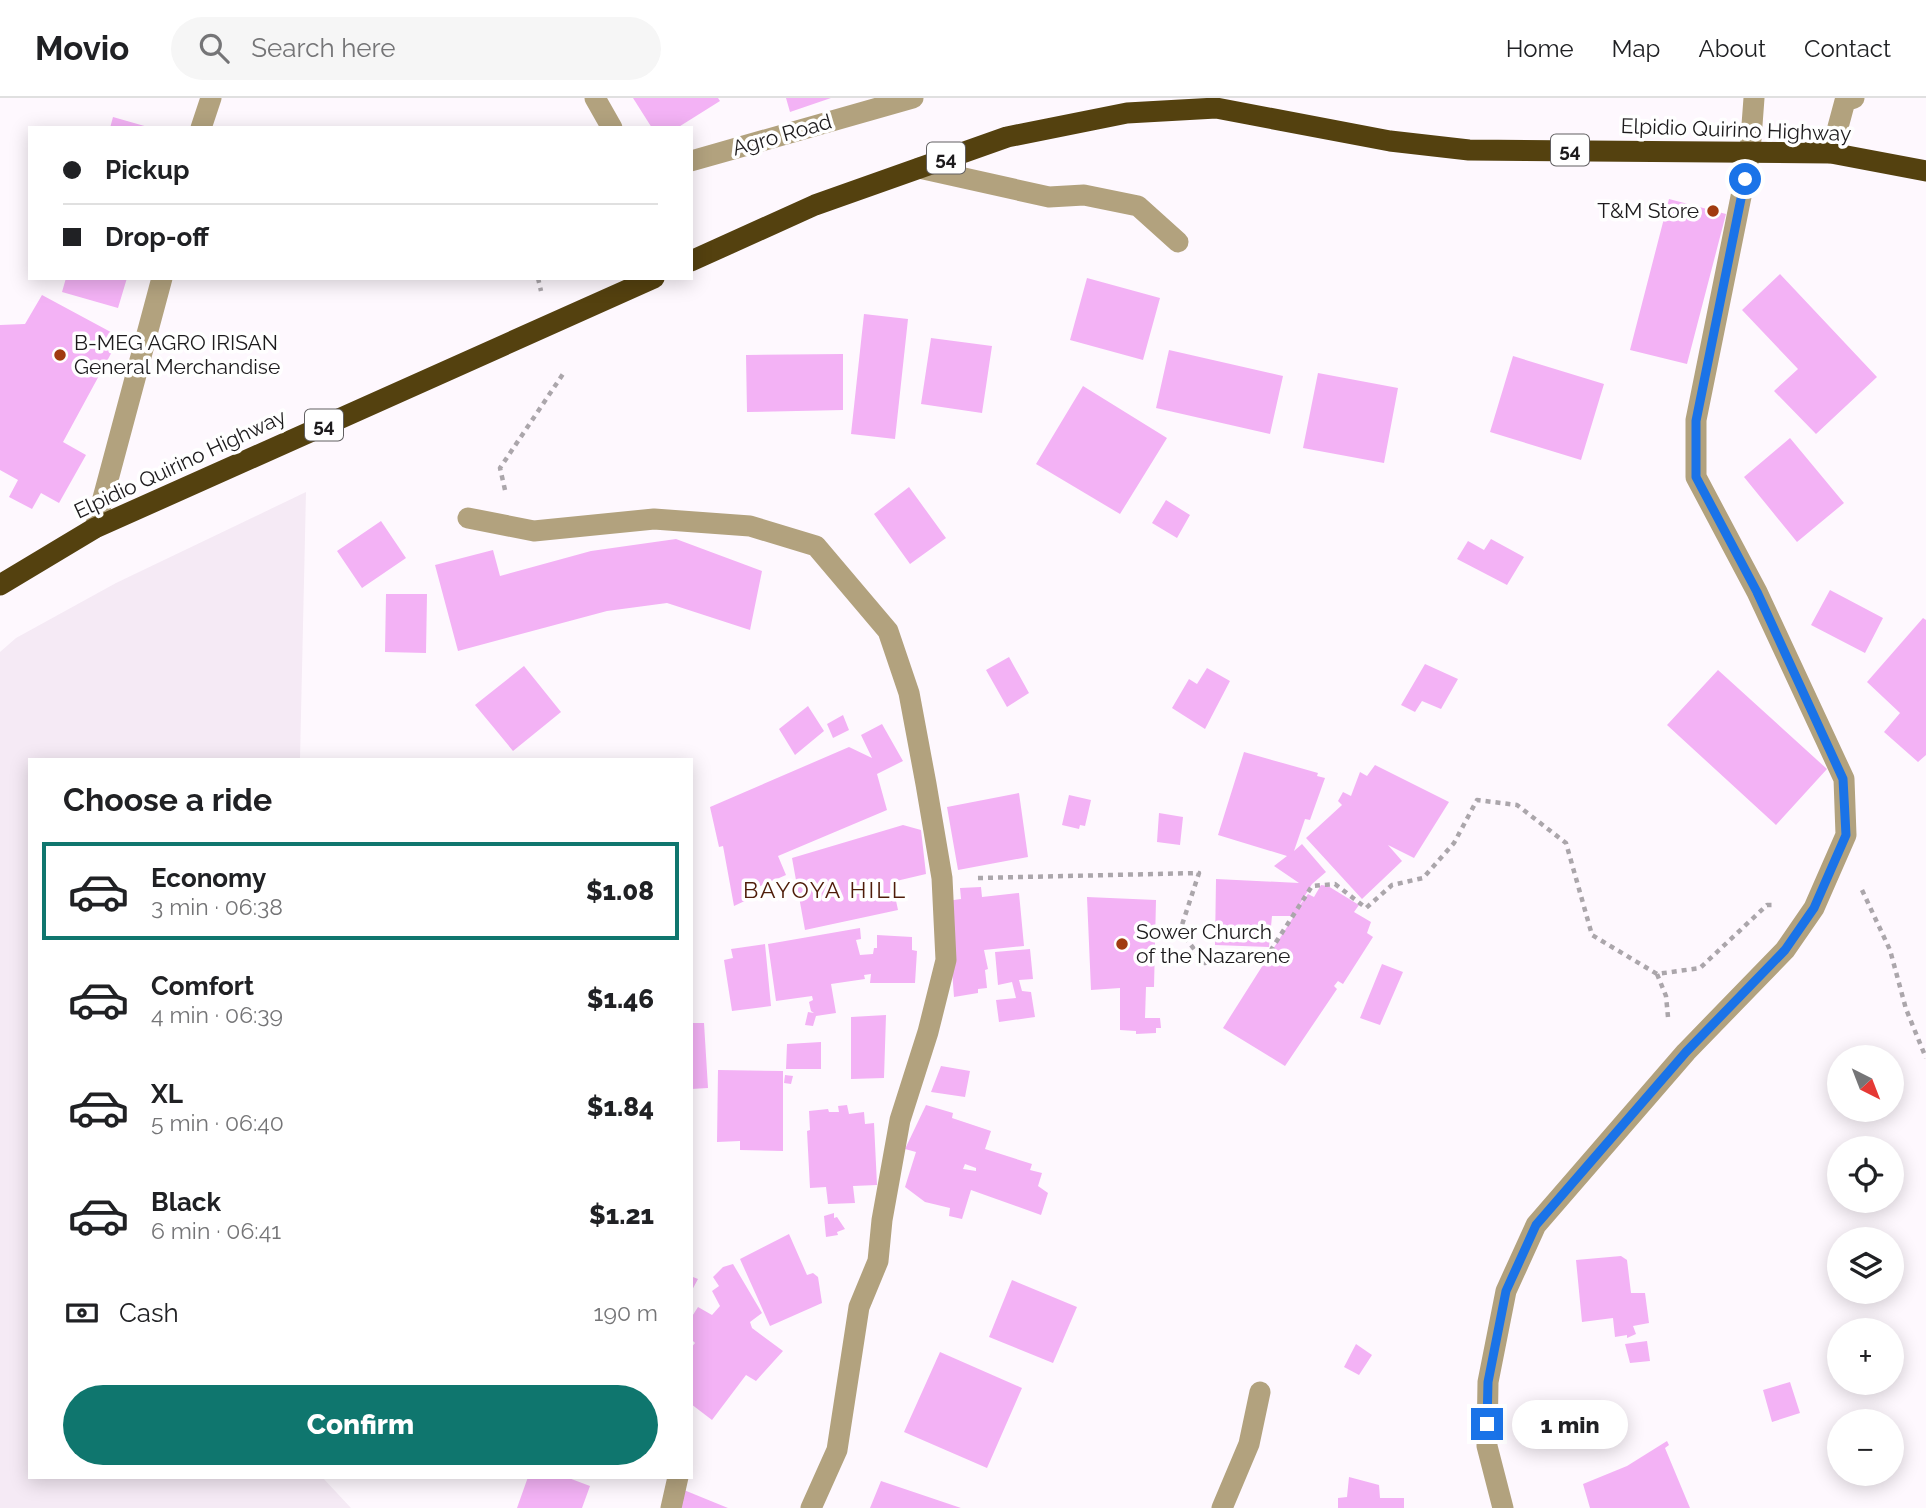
<!DOCTYPE html>
<html lang="en">
<head>
<meta charset="utf-8">
<style>
  :root { --surface:#fff; --page:#f6f6f6; --text:#202124; --muted:#757577; --line:#e0e0e0; --accent:#0f766e }
  body { margin:0; font-family:Raleway,sans-serif; background:var(--page); color:var(--text); height:100vh; display:flex; flex-direction:column; font-size:26px; white-space:nowrap }
  * { box-sizing:border-box; margin:0 }
  p { font-size:23px; color:var(--muted) }
  .icon { flex:none; width:38px; height:38px; fill:none; stroke:currentColor; stroke-width:2; stroke-linecap:round; stroke-linejoin:round }
  .map { position:relative; flex:1; overflow:hidden }
  .side { position:absolute; left:28px; top:660px; width:665px; height:721px; display:flex; flex-direction:column; background:var(--surface); border-radius:0px; box-shadow:0 4px 18px #0003 }
  .side>* { flex:none }
  .guide { position:absolute; left:28px; top:28px; width:665px; height:154px; border-radius:0px; box-shadow:0 4px 18px #0003; display:grid; align-content:center; height:154px; padding:0 35px; background:var(--surface) }
  .needle { width:46px; rotate:138deg }
  .fabs { position:absolute; left:1827px; top:947px; display:grid; gap:14px }
  .fabs a { display:grid; place-items:center; width:77px; height:77px; border-radius:50%; background:var(--surface); box-shadow:0 4px 18px #0003; font-size:35px }
  .end { position:absolute; width:32px; height:32px; margin:-16px; border:9px solid #1a73e8; background:#fff; box-shadow:0 0 0 4px #fff }
  .from { border-radius:50% }
  .bubble { position:absolute; height:49px; border-radius:24px; background:var(--surface); box-shadow:0 4px 18px #0003; font-size:23px; font-weight:800; line-height:49px; text-align:center }
  .guide b { display:flex; align-items:center; gap:24px; height:66px; font-size:26px }
  .guide b+b { border-top:2px solid var(--line) }
  .guide i { width:18px; height:18px; background:var(--text) }
  ul { padding:0; list-style:none }
  li { display:flex; align-items:center; gap:21px; height:98px; margin:0 14px 10px; padding:0 21px; border:4px solid transparent; border-radius:0px }
  li div { flex:1 }
  li b { display:block; font-size:26px }
  li em { font-style:normal; font-weight:800 }
  li.on { border-color:var(--accent) }
  li>.icon { width:63px; height:63px; stroke-width:1.5 }
  h2 { padding:0 35px; font-size:32px; line-height:84px }
  .pay { display:flex; align-items:center; gap:18px; height:77px; padding:0 35px; font-size:26px }
  .pay p { margin-inline-start:auto }
  .primary-button { display:flex; gap:14px; margin-top:auto; padding:14px 35px }
  .primary-button a { flex:1; height:80px; border-radius:42px; background:var(--accent); color:#fff; font-size:28px; font-weight:800; line-height:80px; text-align:center }
  header { display:flex; align-items:center; gap:42px; box-sizing:border-box; height:98px; padding:0 35px; background:var(--surface); border-bottom:2px solid var(--line) }
  header strong { font-size:33px }
  nav { display:flex; gap:38px; margin-inline-start:auto; font-size:24px }
  .search { width:490px; height:63px; background:var(--page); display:flex; align-items:center; gap:18px; box-sizing:border-box; padding:0 24px; border-radius:38px; color:var(--muted); font-size:26px }
  .map>svg:first-child { display:block }
  .built { fill:#f5eaf5 }
  .building { fill:#f3b2f5; fill-rule:evenodd }
  .lines { fill:none; stroke-linecap:round; stroke-linejoin:round }
  .path { stroke:#aba6ab; stroke-width:4.5; stroke-dasharray:5 5; stroke-linecap:butt }
  .lane { stroke:#b2a27e; stroke-width:21 }
  .street { stroke:#b2a27e; stroke-width:21 }
  .highway { stroke:#54410f; stroke-width:21 }
  .route { stroke:#1a73e8; stroke-width:9 }
  .poi-dot { fill:#a13b10; stroke:#fff; stroke-width:2.5 }
  .labels { text-anchor:middle; stroke-width:7; stroke-linejoin:round; paint-order:stroke }
  .shield { fill:#fff; stroke:#615f61; stroke-width:2 }
  .shield-label { font-size:19px; font-weight:bold; fill:#1d1b1d }
  .street-label { font-size:21px; fill:#1d1b1d; stroke:#fff }
  .poi-label { font-size:21px; fill:#1d1b1d; stroke:#fff; text-anchor:start }
  .neighbourhood-label { font-size:23px; letter-spacing:2px; fill:#4e1c09; stroke:#fff }
</style>
</head>
<body>
<header>
<strong>Movio</strong>
<div class="search"><svg class="icon" aria-label="search" viewBox="0 0 24 24"><circle cx="10" cy="10" r="6"/><path d="M15 15l6 6"/></svg>Search here</div>
<nav><a>Home</a><a>Map</a><a>About</a><a>Contact</a></nav>
</header>
<div class="map">
<svg width="1926" height="1410" viewBox="0 0 1926 1410">
  <rect width="100%" height="100%" fill="#fef8fe"/>
  <path class="built" d="M306,394l-6,267 -270,1v717h292l29,31h-351v-856l16,-14 100,-55z"/>
  <path class="building" d="M633,0h85l2,3 -43,27h-25z
    M786,0h45l-41,14z
    M113,19l35,10v1h-38z
    M1669,101l57,15 -39,150 -57,-14z
    M1780,176l97,103 -61,57 -42,-43 24,-22 -56,-59z
    M66,180h61l-9,30 -56,-16z
    M1087,180l73,20 -17,62 -73,-20z
    M42,197l78,42 -57,105 23,13 -27,48 -18,-10 -9,16 -23,-12 9,-17 -18,-10v-145l25,-1z
    M864,216l44,5 -13,120 -44,-5z
    M931,240l61,8 -10,67 -61,-9z
    M1169,252l114,26 -13,58 -114,-26z
    M843,256v56l-96,2 -1,-57z
    M1513,258l91,28 -23,76 -91,-28z
    M1318,275l80,15 -14,75 -81,-15z
    M1083,288l84,52 -47,76 -84,-50z
    M1790,340l54,65 -47,39 -53,-65z
    M909,389l37,51 -36,26 -36,-50z
    M1166,402l24,15 -13,23 -25,-15z
    M381,423l25,37 -44,30 -25,-37z
    M676,441l86,32 -12,59 -83,-27 -60,8 -149,40 -23,-86 58,-15 7,26 91,-25z
    M1491,441l33,18 -17,28 -50,-26 11,-18 16,9z
    M1830,492l53,28 -18,35 -54,-28z
    M386,496h41l-1,59 -41,-1z
    M1923,520l3,2v135l-8,7 -34,-30 16,-19 -33,-31z
    M1009,559l20,36 -22,14 -21,-37z
    M1425,566l33,15 -17,30 -19,-8 -7,11 -14,-7z
    M524,568l37,46 -48,39 -38,-46z
    M1207,570l23,13 -25,48 -33,-21 17,-29 8,5z
    M1718,572l109,99 -51,56 -109,-100z
    M808,608l16,25 -29,24 -16,-26z
    M843,617l6,15 -16,8 -6,-14z
    M882,626l21,37 -26,13 10,36 -109,46 8,19 -37,16v8l-15,7 -11,-60 -4,1 -9,-40 139,-60 23,11 -11,-23z
    M1244,654l74,21 -1,3 8,2 -15,42 -5,-1 -11,32 8,-7 24,28 -14,12 -15,25 11,-15 6,3 7,-12 7,1 31,19 -5,7 17,10 -4,11 6,4 -30,47 -5,-3 -4,5 3,3 -52,77 -62,-38 71,-112h-22l-3,31 -54,-2 1,-66 83,4 -25,-17 13,-10 -69,-21z
    M1375,667l74,37 -35,56 -26,-13 14,16 -40,38 -56,-61 36,-33 -4,-4 5,-9 8,4 9,-24 7,4z
    M1019,695l9,64 -70,13 -11,-63z
    M1069,697l22,5 -6,26 -5,-1 -1,4 -17,-4z
    M1159,715l24,4 -3,28 -23,-3z
    M903,727l18,5 5,44 -34,8 6,28 -93,20 -13,-72z
    M981,789l1,10 37,-4 5,53 -40,4 4,19 -3,1 2,18 -9,1v4l-24,4 -7,-96 14,-2 -1,-11z
    M1087,799l69,3 -2,87h-8l-1,31h15l1,10h-5v5l-20,1v-3l-16,-1v-42l-29,2z
    M860,830l1,11 -5,1 4,15 13,-1 1,-6h3v-13l35,2v13l5,1 -2,32h-45l1,-9 -7,1 1,4 -34,5 5,29 -20,3 -3,10 -8,-1 3,-13 6,1 -3,-2 -2,-9 4,-2 -1,-4 -36,5 -8,-57z
    M765,846l6,62 -39,5 -8,-51 9,-2 -2,-9z
    M1030,851l3,30 -14,1 3,11 9,1 4,25 -36,5 -3,-22 20,-2 -4,-16 -14,3 -3,-33z
    M1382,866l21,8 -23,53 -20,-7z
    M886,917l-2,63 -33,1v-62z
    M691,925h13l4,65 -17,1z
    M821,944v27h-35l1,-25z
    M941,968l29,5 -5,26 -34,-5z
    M718,972l65,1v80l-43,-1v-9l-23,1z
    M785,977l8,1 -2,8 -7,-1z
    M847,1007l2,9 15,-2 1,12 9,-1 3,62 -24,1 2,17 -27,1 -2,-17 -16,1 -3,-57 3,-1 -1,-19 19,-2 1,3h10l-1,-6z
    M926,1007l27,8 -1,5 39,13 -6,18 47,15 -2,6 12,3 -4,13 10,7 -7,22 -70,-25 -9,29 -13,-3 1,-8 -25,-6 -20,-15 11,-35 -11,-3zM965,1066l11,4v3l-13,-2z
    M834,1115v5l3,-1 8,12 -8,3 1,3 -12,2 -2,-21z
    M789,1136l18,41 6,-2 5,4 4,26 -52,23 -30,-67z
    M1621,1158l6,4 4,33h14l4,30 -16,3 3,8 -9,4v-3l-12,2 -2,-19 -31,4 -6,-62z
    M733,1166l29,49 -12,9 2,6 31,23 -27,30 -10,-6 -34,45 -21,-16v-56l4,-5 -4,-4v-21l7,-11 14,8 8,-9 -8,-15 7,-5 -6,-9 10,-10z
    M693,1179l5,2 -7,13v-11z
    M1012,1182l65,27 -24,56 -64,-26z
    M1647,1243l3,20 -20,2 -5,-19z
    M1356,1246l16,11 -13,20 -15,-8z
    M940,1254l82,36 -35,80 -83,-36z
    M1790,1284l10,31 -28,9 -9,-32z
    M1667,1343l2,4 -4,3 25,60h-100l-7,-24 44,-18z
    M528,1379h38l24,9 -8,22h-65z
    M1349,1379l30,8 1,13h24v10h-66v-10l9,-1z
    M881,1383l80,27h-91z
    M679,1390l49,20h-55z"/>
  <g class="lines">
    <path class="path" d="M538,180l3,13
      M505,392l-5,-22 63,-94
      M978,780l221,-5 -19,58 25,32 64,-10 43,-67 23,-2 31,24 26,-23 31,-7 31,-35 23,-43 40,5 49,38 26,92 65,39 43,-6 67,-63h7
      M1862,792l28,60 16,59 20,49
      M1657,876l9,22 2,21"/>
    <path class="lane" d="M1831,55l14,-52 9,-3
      M919,70l130,29 35,-2 54,11 40,36
      M1222,1410l27,-64 11,-52"/>
    <path class="street" d="M595,0l17,30
      M201,30l10,-30
      M691,63l222,-63
      M468,420l66,13 120,-12 96,7 66,20 72,85 21,62 17,91 16,94 4,82 -18,72 -28,88 -18,100 -4,41 -19,46 -22,143 -26,58
      M95,430l67,-250
      M671,1410l7,-31
      M1503,1410l-16,-62 1,-64 18,-91 30,-66 150,-173 99,-102 29,-42 32,-73 -2,-56 -87,-187 -61,-115v-57l54,-268 4,-54"/>
    <path class="highway" d="M691,163l124,-56 192,-68 120,-24 89,-5 174,33 79,9 362,3 95,18
      M0,487l95,-57 559,-250"/>
  </g>
  <g class="lines">
    <path class="route" d="M1487,1326l1,-42 18,-91 30,-66 150,-173 99,-102 29,-42 32,-73 -3,-56 -86,-187 -61,-115v-56l49,-242"/>
  </g>
  <g class="poi-dot">
    <circle cx="1713" cy="113" r="7"/>
    <circle cx="60" cy="257" r="7"/>
    <circle cx="1122" cy="846" r="7"/>
  </g>
  <g class="labels">
    <g class="shield">
      <rect x="1551" y="36.5" width="38" height="31" rx="5"/>
      <rect x="927" y="44.5" width="38" height="31" rx="5"/>
      <rect x="305" y="311.5" width="38" height="31" rx="5"/>
    </g>
    <g class="shield-label">
      <text x="1570" y="59">54</text>
      <text x="946" y="67">54</text>
      <text x="324" y="334">54</text>
    </g>
    <g class="street-label">
      <text transform="translate(1736 32) rotate(2)" y="7">Elpidio Quirino Highway</text>
      <text transform="translate(782 37) rotate(-16)" y="7">Agro Road</text>
      <text transform="translate(180 366) rotate(-25)" y="7">Elpidio Quirino Highway</text>
    </g>
    <g class="poi-label">
      <text x="1699" y="120" text-anchor="end">T&amp;M Store</text>
      <text x="74" y="252">B-MEG AGRO IRISAN<tspan x="74" dy="24">General Merchandise</tspan></text>
      <text x="1136" y="841">Sower Church<tspan x="1136" dy="24">of the Nazarene</tspan></text>
    </g>
    <g class="neighbourhood-label">
      <text x="825" y="800">BAYOYA HILL</text>
    </g>
  </g>
</svg>
<div class="fabs">
<a><svg class="needle" viewBox="-14 -14 28 28"><path d="M0-13l5 13h-10z" fill="#e53935"/><path d="M0 13l5-13h-10z" fill="#757577"/></svg></a>
<a><svg class="icon" aria-label="locate" viewBox="0 0 24 24"><circle cx="12" cy="12" r="6"/><path d="M12 2v4M12 18v4M2 12h4M18 12h4"/></svg></a>
<a><svg class="icon" aria-label="layers" viewBox="0 0 24 24"><path d="M12 4l9 5-9 5-9-5zM3 14l9 5 9-5"/></svg></a>
<a>+</a>
<a>−</a>
</div>
<i class="end from" style="left:1745px;top:81px"></i>
<i class="end" style="left:1487px;top:1326px"></i>
<div class="bubble" style="left:1512px;top:1302px;width:116px">1 min</div>
<div class="guide">
<b><i class="from"></i>Pickup</b>
<b><i></i>Drop-off</b>
</div>
<section class="side">
<h2>Choose a ride</h2>
<ul>
<li class="on"><svg class="icon" aria-label="car" viewBox="0 0 24 24"><path d="M5 17H2v-5l4-1 3-4h7l3 4 3 1v5h-3M9 17h6M6 11h13"/><circle cx="7" cy="17" r="2"/><circle cx="17" cy="17" r="2"/></svg><div><b>Economy</b><p>3 min · 06:38</p></div><em>$1.08</em></li>
<li><svg class="icon" aria-label="car" viewBox="0 0 24 24"><path d="M5 17H2v-5l4-1 3-4h7l3 4 3 1v5h-3M9 17h6M6 11h13"/><circle cx="7" cy="17" r="2"/><circle cx="17" cy="17" r="2"/></svg><div><b>Comfort</b><p>4 min · 06:39</p></div><em>$1.46</em></li>
<li><svg class="icon" aria-label="car" viewBox="0 0 24 24"><path d="M5 17H2v-5l4-1 3-4h7l3 4 3 1v5h-3M9 17h6M6 11h13"/><circle cx="7" cy="17" r="2"/><circle cx="17" cy="17" r="2"/></svg><div><b>XL</b><p>5 min · 06:40</p></div><em>$1.84</em></li>
<li><svg class="icon" aria-label="car" viewBox="0 0 24 24"><path d="M5 17H2v-5l4-1 3-4h7l3 4 3 1v5h-3M9 17h6M6 11h13"/><circle cx="7" cy="17" r="2"/><circle cx="17" cy="17" r="2"/></svg><div><b>Black</b><p>6 min · 06:41</p></div><em>$1.21</em></li>
</ul>
<div class="pay"><svg class="icon" aria-label="cash" viewBox="0 0 24 24"><path d="M3 7h18v10H3z"/><circle cx="12" cy="12" r="2"/></svg>Cash<p>190 m</p></div>
<div class="primary-button"><a>Confirm</a></div>
</section>
</div>
</body>
</html>
